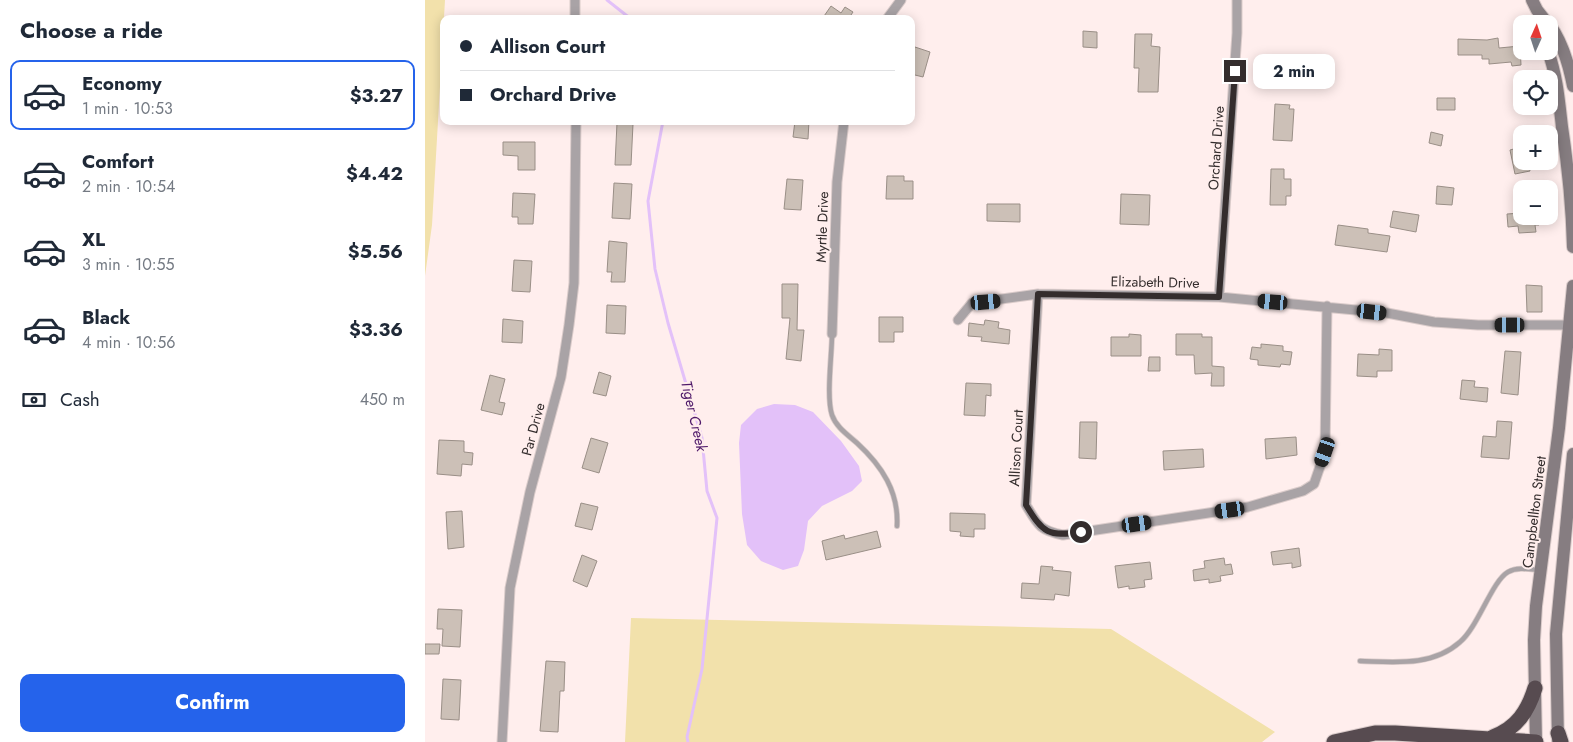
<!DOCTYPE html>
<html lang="en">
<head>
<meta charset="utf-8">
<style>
  :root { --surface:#fff; --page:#f6f6f7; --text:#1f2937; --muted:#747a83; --line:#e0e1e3; --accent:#2563eb }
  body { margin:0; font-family:Jost,sans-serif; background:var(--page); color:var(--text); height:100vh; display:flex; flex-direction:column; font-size:19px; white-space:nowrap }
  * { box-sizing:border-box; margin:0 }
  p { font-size:16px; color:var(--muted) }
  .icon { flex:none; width:28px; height:28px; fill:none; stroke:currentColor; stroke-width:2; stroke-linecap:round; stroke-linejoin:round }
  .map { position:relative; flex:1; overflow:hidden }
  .panel { display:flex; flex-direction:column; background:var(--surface); width:425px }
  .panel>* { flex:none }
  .top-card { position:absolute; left:15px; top:15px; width:475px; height:110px; border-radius:10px; box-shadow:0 2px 12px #0003; display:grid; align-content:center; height:110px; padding:0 20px; background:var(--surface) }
  .needle { width:32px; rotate:3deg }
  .buttons { position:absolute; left:1088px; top:15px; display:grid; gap:10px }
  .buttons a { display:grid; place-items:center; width:45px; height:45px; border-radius:10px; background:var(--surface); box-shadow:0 2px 12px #0003; font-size:25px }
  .end { position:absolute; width:22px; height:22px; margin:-11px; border:6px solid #342d2d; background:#fff; box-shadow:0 0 0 2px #fff }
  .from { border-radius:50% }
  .bubble { position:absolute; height:35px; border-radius:10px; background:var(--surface); box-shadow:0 2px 12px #0003; font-size:16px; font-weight:700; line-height:35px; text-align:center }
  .car { position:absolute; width:15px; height:30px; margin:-15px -8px; border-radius:6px; box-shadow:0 0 4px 1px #0007; background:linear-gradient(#222 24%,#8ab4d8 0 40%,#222 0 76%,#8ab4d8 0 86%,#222 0) }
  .top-card b { display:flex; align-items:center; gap:18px; height:48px; font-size:19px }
  .top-card b+b { border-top:1px solid var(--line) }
  .top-card i { width:12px; height:12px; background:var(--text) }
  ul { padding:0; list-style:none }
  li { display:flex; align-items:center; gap:15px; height:70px; margin:0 10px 8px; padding:0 10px; border:2px solid transparent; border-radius:10px }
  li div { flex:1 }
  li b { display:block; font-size:19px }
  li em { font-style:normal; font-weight:700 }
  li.active { border-color:var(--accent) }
  li>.icon { width:45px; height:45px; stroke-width:1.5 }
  h2 { padding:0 20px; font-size:22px; line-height:60px }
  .pay { display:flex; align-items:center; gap:12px; height:55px; padding:0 20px; font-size:19px }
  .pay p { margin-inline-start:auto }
  .cta { display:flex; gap:10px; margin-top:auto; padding:10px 20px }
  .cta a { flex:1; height:58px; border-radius:10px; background:var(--accent); color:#fff; font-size:20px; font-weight:700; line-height:58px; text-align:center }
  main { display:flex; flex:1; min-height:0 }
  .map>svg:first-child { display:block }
  .green { fill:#f2e1ab }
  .water { fill:#e3c1f9 }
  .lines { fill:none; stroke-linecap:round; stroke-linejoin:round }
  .stream { stroke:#e3c1f9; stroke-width:3 }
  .building { fill:#ccc0b7; stroke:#9a8f87 }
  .service-casing { stroke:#dacbca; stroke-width:6 }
  .minor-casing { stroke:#dacbca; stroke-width:11 }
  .secondary-casing { stroke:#dacbca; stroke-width:14 }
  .motorway-casing { stroke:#dacbca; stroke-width:17 }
  .service { stroke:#a9a3a6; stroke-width:4.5 }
  .minor { stroke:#a9a3a6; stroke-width:9 }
  .secondary { stroke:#867d81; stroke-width:12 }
  .motorway { stroke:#574b50; stroke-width:15 }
  .route { stroke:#342d2d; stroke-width:6 }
  .labels { text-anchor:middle; stroke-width:4; stroke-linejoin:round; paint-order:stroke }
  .street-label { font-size:14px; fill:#342d2d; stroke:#ffeeed }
  .water-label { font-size:15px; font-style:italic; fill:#4f1969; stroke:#ffeeed }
</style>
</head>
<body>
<main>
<section class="panel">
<h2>Choose a ride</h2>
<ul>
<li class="active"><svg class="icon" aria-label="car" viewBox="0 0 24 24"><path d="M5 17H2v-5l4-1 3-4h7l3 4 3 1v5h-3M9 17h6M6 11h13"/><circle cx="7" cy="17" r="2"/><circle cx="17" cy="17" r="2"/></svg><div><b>Economy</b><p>1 min · 10:53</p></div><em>$3.27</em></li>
<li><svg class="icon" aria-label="car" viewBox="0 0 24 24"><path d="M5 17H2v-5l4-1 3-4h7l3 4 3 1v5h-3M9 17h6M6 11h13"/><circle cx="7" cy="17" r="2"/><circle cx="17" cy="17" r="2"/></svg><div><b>Comfort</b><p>2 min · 10:54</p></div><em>$4.42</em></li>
<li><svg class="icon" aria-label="car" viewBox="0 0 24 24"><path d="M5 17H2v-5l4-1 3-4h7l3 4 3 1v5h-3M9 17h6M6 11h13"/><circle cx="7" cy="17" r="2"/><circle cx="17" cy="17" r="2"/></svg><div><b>XL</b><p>3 min · 10:55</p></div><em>$5.56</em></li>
<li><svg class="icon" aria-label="car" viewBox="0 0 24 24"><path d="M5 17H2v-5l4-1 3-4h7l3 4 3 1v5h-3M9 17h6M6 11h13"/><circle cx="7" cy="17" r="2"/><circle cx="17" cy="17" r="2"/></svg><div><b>Black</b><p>4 min · 10:56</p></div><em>$3.36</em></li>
</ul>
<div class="pay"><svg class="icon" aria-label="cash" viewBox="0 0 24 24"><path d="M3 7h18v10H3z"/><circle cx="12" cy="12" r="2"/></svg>Cash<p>450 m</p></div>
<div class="cta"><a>Confirm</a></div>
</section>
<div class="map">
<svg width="1148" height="742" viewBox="0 0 1148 742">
  <rect width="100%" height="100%" fill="#ffeeed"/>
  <path class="green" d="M0,0h20l-13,225 -7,51z
    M206,618l480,11 164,103 -13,10h-637z"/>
  <path class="water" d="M349,404l21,1 18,7 28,29 18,25 3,15 -10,10 -30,15 -14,15 -4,29 -6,16 -15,4 -22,-9 -14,-16 -5,-31 -3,-71 2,-18 16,-16z"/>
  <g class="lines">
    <path class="stream" d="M182,0l24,19
      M238,121l-15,80 7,68 13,54 34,115 5,53 10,27 -15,151 -15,68 1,5"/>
  </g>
  <path class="building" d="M406,6l10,7 4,-6 8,5 -4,6 1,1h-28z
    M658,31l14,1v16l-14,-1z
    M710,34h17l-1,12 9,1 -2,45h-20l1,-24h-5z
    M1073,38l1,10 21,-2 1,19 -9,1 -1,-4 -22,2v-5h-7v-4h-24v-16l29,1z
    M490,47l15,5 -7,25 -12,-3v-13z
    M1012,98h18v12h-18z
    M850,104l15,1 -1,4h5l-2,32 -19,-1z
    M370,121h14l-1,18 -15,-2z
    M192,123l16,1 -2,41h-16z
    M1006,132l12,3 -2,11 -12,-3z
    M78,142h32v28h-17v-14l-15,-1z
    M1096,147v14h7l2,10 -15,3 -5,-24z
    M846,169h13v10h7v17h-5v9h-16z
    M462,176h17v5h9v18h-27z
    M362,179l16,1 -2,30 -17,-1z
    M189,183l18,1 -2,35 -18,-1z
    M1012,186l17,2 -2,17 -16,-1z
    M88,193l22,1 -2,30h-15v-7h-6z
    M696,194l29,1 -1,30 -29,-1z
    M562,204h33v18l-33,-1z
    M968,211l26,4 -3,17 -26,-5z
    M1096,213v3h18v9h-4l1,7 -17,1 -1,-7 -10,1 -1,-13z
    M913,225l30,4v4l22,3 -3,16 -52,-7z
    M184,241l18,2 -2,39h-14l1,-10h-5z
    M89,260l18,1 -2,31 -18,-1z
    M357,284h16l-1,46h7l-3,31 -15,-2 4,-41h-8z
    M1101,285l16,1v26h-15z
    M182,305l19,1 -1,28 -19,-1z
    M454,317h24v15h-9v10h-15z
    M78,319l20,2 -1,22 -20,-1z
    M560,320l14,2 -1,6 12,2 -1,14 -28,-3 1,-4 -14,-1 1,-13 15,2z
    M704,334l12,1v21h-30v-19h18z
    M751,334h26v3h10v29l12,1v19h-13l1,-13 -17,1 -1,-19h-18z
    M836,344l22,2v5l9,1 -2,13 -9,-1 -1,3 -22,-2v-5l-8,-1 2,-12 9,1z
    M954,349l13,1v21h-15v6l-20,-1 1,-22 21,1z
    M1080,351l16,1 -3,43 -17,-2z
    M724,357h11v14h-12z
    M174,372l12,4 -5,20 -13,-3z
    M65,375l15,4 -6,23 6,1 -3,12 -21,-5z
    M1037,380l13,1 -1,6 14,1 -1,14 -27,-3z
    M541,383l25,1v12l-5,-1 -1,21 -21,-1z
    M1072,421l15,1 -3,37 -28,-2 2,-21 13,1z
    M655,422h17l-1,37 -17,-1z
    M871,437l1,18 -31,4 -1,-20z
    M166,438l17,5 -9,30 -17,-5z
    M14,440l25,1v11l9,1 -1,12 -10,-1 -1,12 -24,-2z
    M778,449l1,18 -40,3 -1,-19z
    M156,503l17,4 -6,23 -17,-4z
    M37,511l2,36 -16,2 -2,-37z
    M525,513l35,1v15h-11v8l-14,-1 1,-4 -11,-1z
    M452,531l4,16 -55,13 -4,-19 22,-6 1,4z
    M874,548l2,18 -9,2v-5l-19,2 -2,-13z
    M157,555l15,6 -10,26 -14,-6z
    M799,558l1,7 6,-1 2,10 -13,2 1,5 -12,2v-4l-15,2 -1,-11 12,-2 -1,-7z
    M725,562l2,17 -8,1 1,7 -16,2v-3l-11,2 -3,-22z
    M616,566l12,1 -1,3 19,2 -2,24 -14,-2 -1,6 -33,-2 1,-15 17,1z
    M13,609l24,1 -2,37 -18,-1 1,-17h-6z
    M0,644h15l-1,10h-14z
    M121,661l19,1 -1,29h-4l-2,41 -18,-1z
    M18,679l18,1 -2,40 -18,-1z"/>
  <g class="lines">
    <defs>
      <path id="service" d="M407,334c0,20 -6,63 0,81 4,12 16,20 25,28 25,23 42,49 40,83
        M935,661c34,1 72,6 100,-19 18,-15 32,-61 48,-70 9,-5 20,-3 30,-2"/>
      <path id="minor" d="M150,0v19
        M462,19l14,-19
        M613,294l-12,211c12,20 13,25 37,30l185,-28 55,-16 11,-7 11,-32 2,-146
        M794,297l18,-264v-33
        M533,320l14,-17 66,-9 181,3 168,16 47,9 44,3h92
        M407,334l5,-152 7,-61
        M77,742l8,-154 20,-96 31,-115 8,-52 5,-42 2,-162"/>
      <path id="secondary" d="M1107,0l5,10 11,14
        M1124,24c13,17 20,41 24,62
        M1123,51c9,25 11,50 14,76 6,40 10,80 11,120
        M1111,742l-2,-102 2,-34 23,-178 14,-142
        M1133,742l-2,-108 17,-180"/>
      <path id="motorway" d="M1133,733l3,9
        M1068,737c24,-9 35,-26 42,-49
        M909,742l41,-9h20l141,9"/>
    </defs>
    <use href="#service" class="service-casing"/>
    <use href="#minor" class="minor-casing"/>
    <use href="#secondary" class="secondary-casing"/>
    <use href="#motorway" class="motorway-casing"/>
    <use href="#service" class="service"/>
    <use href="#minor" class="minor"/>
    <use href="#secondary" class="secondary"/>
    <use href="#motorway" class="motorway"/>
  </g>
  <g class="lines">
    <path class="route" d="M656,532c-33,5 -38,1 -55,-27l12,-211 181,3 16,-226"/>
  </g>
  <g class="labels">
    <g class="street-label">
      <text transform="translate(791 148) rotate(-86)" y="5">Orchard Drive</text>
      <text transform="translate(397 227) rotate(-88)" y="5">Myrtle Drive</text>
      <text transform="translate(730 282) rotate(1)" y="5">Elizabeth Drive</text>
      <text transform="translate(108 429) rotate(-75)" y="5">Par Drive</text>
      <text transform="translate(591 448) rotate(-87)" y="5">Allison Court</text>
      <text transform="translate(1109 512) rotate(-83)" y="5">Campbellton Street</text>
    </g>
    <g class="water-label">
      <text transform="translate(269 416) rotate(77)" y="5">Tiger Creek</text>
    </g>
  </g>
</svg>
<div class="buttons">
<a><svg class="needle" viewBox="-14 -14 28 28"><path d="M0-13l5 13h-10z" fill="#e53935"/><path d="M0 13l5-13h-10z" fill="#747a83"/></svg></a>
<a><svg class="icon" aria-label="locate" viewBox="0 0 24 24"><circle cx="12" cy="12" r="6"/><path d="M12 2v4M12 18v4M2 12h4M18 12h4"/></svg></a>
<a>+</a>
<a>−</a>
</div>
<i class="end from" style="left:656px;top:532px"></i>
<i class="end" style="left:810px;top:71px"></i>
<div class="bubble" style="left:828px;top:54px;width:82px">2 min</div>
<i class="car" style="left:561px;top:302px;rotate:85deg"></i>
<i class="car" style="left:848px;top:302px;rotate:275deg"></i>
<i class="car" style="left:947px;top:312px;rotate:96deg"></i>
<i class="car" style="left:1085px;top:325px;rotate:270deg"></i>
<i class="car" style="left:900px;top:452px;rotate:199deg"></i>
<i class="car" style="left:805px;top:510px;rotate:262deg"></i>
<i class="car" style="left:712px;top:524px;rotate:82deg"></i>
<div class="top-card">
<b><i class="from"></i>Allison Court</b>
<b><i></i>Orchard Drive</b>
</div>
</div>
</main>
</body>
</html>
